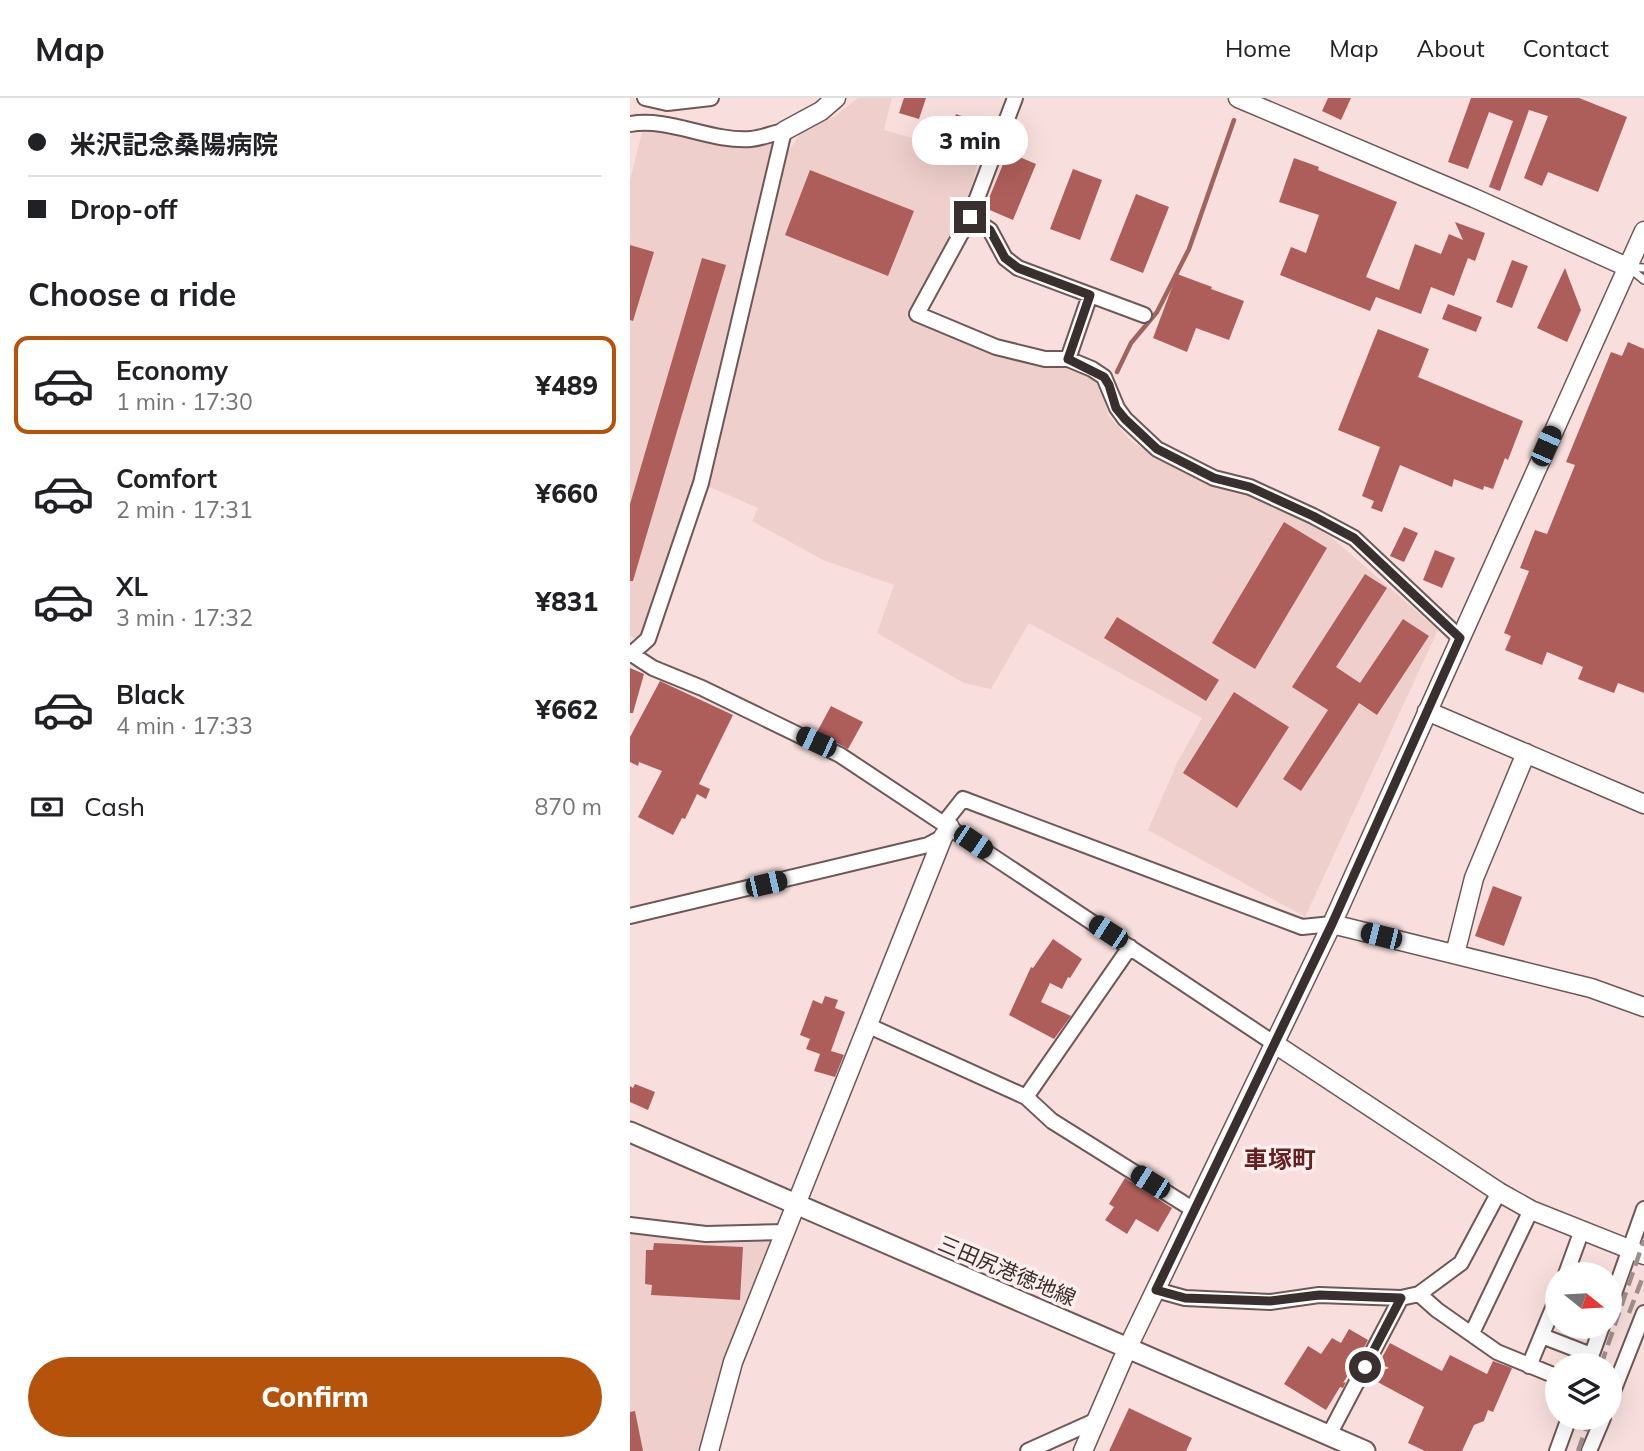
<!DOCTYPE html>
<html lang="en">
<head>
<meta charset="utf-8">
<style>
  :root { --surface:#fff; --page:#f6f6f6; --text:#202124; --muted:#757577; --line:#e0e0e0; --accent:#b45309 }
  body { margin:0; font-family:Mulish,"Noto Sans JP",sans-serif; background:var(--page); color:var(--text); height:100vh; display:flex; flex-direction:column; font-size:26px; white-space:nowrap }
  * { box-sizing:border-box; margin:0 }
  p { font-size:23px; color:var(--muted) }
  .icon { flex:none; width:38px; height:38px; fill:none; stroke:currentColor; stroke-width:2; stroke-linecap:round; stroke-linejoin:round }
  .map { position:relative; flex:1; overflow:hidden }
  .details { display:flex; flex-direction:column; background:var(--surface); width:630px }
  .details>* { flex:none }
  .hud { display:grid; align-content:center; height:154px; padding:0 28px; background:var(--surface) }
  .needle { width:46px; rotate:108deg }
  .buttons { position:absolute; left:915px; top:1164px; display:grid; gap:14px }
  .buttons a { display:grid; place-items:center; width:77px; height:77px; border-radius:50%; background:var(--surface); box-shadow:0 7px 28px #0002; font-size:35px }
  .end { position:absolute; width:32px; height:32px; margin:-16px; border:9px solid #382f2e; background:#fff; box-shadow:0 0 0 4px #fff }
  .from { border-radius:50% }
  .bubble { position:absolute; height:49px; border-radius:24px; background:var(--surface); box-shadow:0 7px 28px #0002; font-size:23px; font-weight:800; line-height:49px; text-align:center }
  .car { position:absolute; width:21px; height:42px; margin:-21px -10px; border-radius:9px; box-shadow:0 0 5px 2px #0007; background:linear-gradient(#222 24%,#8ab4d8 0 40%,#222 0 76%,#8ab4d8 0 86%,#222 0) }
  .hud b { display:flex; align-items:center; gap:24px; height:66px; font-size:26px }
  .hud b+b { border-top:2px solid var(--line) }
  .hud i { width:18px; height:18px; background:var(--text) }
  ul { padding:0; list-style:none }
  li { display:flex; align-items:center; gap:21px; height:98px; margin:0 14px 10px; padding:0 14px; border:4px solid transparent; border-radius:14px }
  li div { flex:1 }
  li b { display:block; font-size:26px }
  li em { font-style:normal; font-weight:800 }
  li.active { border-color:var(--accent) }
  li>.icon { width:63px; height:63px; stroke-width:1.5 }
  h2 { padding:0 28px; font-size:32px; line-height:84px }
  .pay { display:flex; align-items:center; gap:18px; height:77px; padding:0 28px; font-size:26px }
  .pay p { margin-inline-start:auto }
  .primary-button { display:flex; gap:14px; margin-top:auto; padding:14px 28px }
  .primary-button a { flex:1; height:80px; border-radius:42px; background:var(--accent); color:#fff; font-size:28px; font-weight:800; line-height:80px; text-align:center }
  header { display:flex; align-items:center; gap:42px; box-sizing:border-box; height:98px; padding:0 35px; background:var(--surface); border-bottom:2px solid var(--line) }
  header strong { font-size:33px }
  nav { display:flex; gap:38px; margin-inline-start:auto; font-size:24px }
  main { display:flex; flex:1; min-height:0 }
  .map>svg:first-child { display:block }
  .built { fill:#efcfcc }
  .lines { fill:none; stroke-linecap:round; stroke-linejoin:round }
  .stream { stroke:#a0645f; stroke-width:4.5 }
  .building { fill:#ad5e5a }
  .service-casing { stroke:#6d5857; stroke-width:10 }
  .minor-casing { stroke:#6d5857; stroke-width:18 }
  .tertiary-casing { stroke:#6d5857; stroke-width:21 }
  .secondary-casing { stroke:#6d5857; stroke-width:23 }
  .service { stroke:#fff; stroke-width:7 }
  .minor { stroke:#fff; stroke-width:14 }
  .tertiary { stroke:#fff; stroke-width:18 }
  .secondary { stroke:#fff; stroke-width:19 }
  .rail { stroke:#a18f8e; stroke-width:4.5; stroke-dasharray:14 7; stroke-linecap:butt }
  .route { stroke:#382f2e; stroke-width:9 }
  .labels { text-anchor:middle; stroke-width:7; stroke-linejoin:round; paint-order:stroke }
  .street-label { font-size:21px; fill:#382f2e; stroke:#feefee }
  .quarter-label { font-size:24px; font-weight:bold; fill:#641f1e; stroke:#feefee }
</style>
</head>
<body>
<header>
<strong>Map</strong>
<nav><a>Home</a><a>Map</a><a>About</a><a>Contact</a></nav>
</header>
<main>
<section class="details">
<div class="hud">
<b><i class="from"></i>米沢記念桑陽病院</b>
<b><i></i>Drop-off</b>
</div>
<h2>Choose a ride</h2>
<ul>
<li class="active"><svg class="icon" aria-label="car" viewBox="0 0 24 24"><path d="M5 17H2v-5l4-1 3-4h7l3 4 3 1v5h-3M9 17h6M6 11h13"/><circle cx="7" cy="17" r="2"/><circle cx="17" cy="17" r="2"/></svg><div><b>Economy</b><p>1 min · 17:30</p></div><em>¥489</em></li>
<li><svg class="icon" aria-label="car" viewBox="0 0 24 24"><path d="M5 17H2v-5l4-1 3-4h7l3 4 3 1v5h-3M9 17h6M6 11h13"/><circle cx="7" cy="17" r="2"/><circle cx="17" cy="17" r="2"/></svg><div><b>Comfort</b><p>2 min · 17:31</p></div><em>¥660</em></li>
<li><svg class="icon" aria-label="car" viewBox="0 0 24 24"><path d="M5 17H2v-5l4-1 3-4h7l3 4 3 1v5h-3M9 17h6M6 11h13"/><circle cx="7" cy="17" r="2"/><circle cx="17" cy="17" r="2"/></svg><div><b>XL</b><p>3 min · 17:32</p></div><em>¥831</em></li>
<li><svg class="icon" aria-label="car" viewBox="0 0 24 24"><path d="M5 17H2v-5l4-1 3-4h7l3 4 3 1v5h-3M9 17h6M6 11h13"/><circle cx="7" cy="17" r="2"/><circle cx="17" cy="17" r="2"/></svg><div><b>Black</b><p>4 min · 17:33</p></div><em>¥662</em></li>
</ul>
<div class="pay"><svg class="icon" aria-label="cash" viewBox="0 0 24 24"><path d="M3 7h18v10H3z"/><circle cx="12" cy="12" r="2"/></svg>Cash<p>870 m</p></div>
<div class="primary-button"><a>Confirm</a></div>
</section>
<div class="map">
<svg width="1014" height="1353" viewBox="0 0 1014 1353">
  <rect width="100%" height="100%" fill="#f8dfdd"/>
  <path class="built" d="M228,0h34l-8,32 95,27 -16,63 -54,95 80,38 60,13 19,-1 25,13 9,18 7,20 23,26 71,37 58,16 70,42 107,93 -133,287 -157,-87 29,-67 25,-45 -173,-95 -38,66 -27,-6 -87,-50 17,-48 -71,-25 -71,-39 6,-13 -53,-23 81,-330 14,-21 35,-18z
    M15,23l79,15 60,-5 -83,352 -62,157 -9,-4v-456z
    M0,1127l156,7 -77,219h-79z"/>
  <g class="lines">
    <path class="stream" d="M487,274l14,-29 26,-31 32,-63 45,-129"/>
  </g>
  <path class="building" d="M274,0h22l-7,21 -20,-6z
    M698,0h23l-10,22 -19,-9z
    M841,0h108l48,19 -29,75 -50,-20 -6,14 -18,-8 24,-62 -19,-6 -29,81 -11,-4 24,-66 -24,-9 -21,57 -20,-7z
    M326,16l38,13 -9,23 -26,-8 1,-4 -11,-3z
    M378,54l28,12 -23,56 -28,-12z
    M664,60l25,9 -1,3 79,32 -31,75 33,13 16,-46 26,10 8,-20 14,6 -8,-18 30,11 -10,28 -7,-3 -14,38 -23,-9 -10,27 -45,-17 -6,14 -90,-36 11,-28 15,6 13,-38 -40,-13z
    M443,71l29,11 -22,60 -30,-11z
    M180,72l104,41 -26,65 -103,-41z
    M506,96l33,13 -26,66 -33,-13z
    M0,147l24,7 -21,69 -3,-1z
    M72,160l24,7 -93,316h-3v-77z
    M882,162l16,6 -16,42 -16,-6z
    M935,170l16,42 -14,32 -30,-14z
    M547,176l35,13 -1,2 33,12 -15,39 -33,-12 -9,24 -34,-14z
    M818,206l34,13 -6,15 -34,-13z
    M748,231l51,20 -11,28 105,44 -15,39 -3,-2 -12,31 -9,-3 -1,4 -29,-11 -2,8 -52,-22 -18,47 -11,-4 3,-7 -12,-5 18,-49 -42,-17z
    M998,244l16,7v344l-26,-10 -4,10 -36,-14 5,-12 -36,-15 -5,13 -37,-15 6,-14 -7,-3 25,-62 -9,-3 15,-38 12,4 28,-69 -9,-3 45,-110 11,4z
    M654,424l43,26 -72,121 -43,-26z
    M774,429l14,6 -14,29 -14,-6z
    M805,452l20,8 -13,30 -19,-8z
    M735,476l22,14 -51,79 24,16 43,-64 26,17 -52,79 -18,-12 -58,88 -18,-12 45,-69 -36,-23z
    M487,519l102,63 -13,21 -102,-63z
    M0,570l14,6 -11,39h-3z
    M30,583l73,34 -34,69 11,5 -4,10 -9,-5 -12,25 -3,-1 -9,17 -35,-18 24,-46 -23,-9 -1,4 -8,-4v-25z
    M604,594l55,35 -52,81 -54,-35z
    M201,608l32,16 -15,27 -31,-17z
    M863,788l29,11 -18,49 -29,-10z
    M423,841l29,20 -12,19 -2,-1 -6,12 -12,-6 -9,19 30,14 -17,23 -45,-24 22,-48 2,1z
    M195,898l13,4 -3,8 10,4 -14,39 13,4 -9,22 -21,-6 6,-17 -14,-5 4,-10 -10,-4 13,-35 9,4z
    M5,986l20,8 -7,18 -18,-8v-16l3,2z
    M495,1080l47,30 -14,24 -22,-13 -9,15 -22,-14 9,-13 -5,-3z
    M24,1145l89,4 -3,53 -89,-5 1,-10 -7,-1 1,-34h7z
    M719,1231l19,11 -7,13 -3,-2 -12,18 4,3 -7,11 3,-1 -3,6 -3,-1 -14,23 -42,-26 24,-38 13,8 11,-16 9,5z
    M760,1245l52,28 8,-16 37,19 6,-13 19,7 -19,44 -5,-2 -4,11 -10,4 -12,26h-37l-17,-8 16,-36 -54,-29 2,-4 17,-6 -10,-5z
    M499,1310l63,30 -6,13h-77z
    M5,1313l8,40h-13v-39z"/>
  <g class="lines">
    <defs>
      <path id="service" d="M998,169l16,13
        M998,169l16,1"/>
      <path id="minor" d="M15,0l22,5 44,-5
        M385,0l-45,119 -53,97 79,33 49,12h23l24,10 12,8 13,31 8,11 32,30 57,29 36,9 63,29 41,22 106,100
        M0,26c40,-7 80,18 121,15 11,-1 22,-6 33,-8l-83,352 -53,156 -18,16
        M340,119l20,13 15,28 13,10 126,47
        M438,261l22,-64
        M0,555l23,15 49,20 138,67 435,289
        M314,725l19,-24 339,128 30,-3
        M0,818l298,-71 15,-8
        M237,927l159,72 26,24 142,89
        M396,999l104,-150
        M0,1127l76,9 80,-2
        M936,1176l16,-44
        M526,1192l29,8 85,4 49,-7 82,3 18,-4 42,-31 38,-71
        M789,1196l18,16 60,42 61,25
        M980,1207l34,-96
        M842,1235l59,-123
        M912,1238l49,19
        M958,1267l14,-39
        M899,1268l29,-70
        M980,1301l34,-86
        M699,1337l72,-137
        M398,1353l69,-31
        M927,1353l12,-33
        M959,1353l14,-33"/>
      <path id="tertiary" d="M608,0l236,100 153,69
        M154,33l37,-20 15,-13
        M797,613l217,93
        M702,826l259,64 53,19
        M825,856l19,-76 52,-125
        M645,946l224,148 32,18 113,45
        M79,1353l24,-89 210,-525 7,-10
        M453,1353l45,-104 204,-423 312,-693"/>
      <path id="secondary" d="M0,1034l735,319"/>
    </defs>
    <use href="#service" class="service-casing"/>
    <use href="#minor" class="minor-casing"/>
    <use href="#tertiary" class="tertiary-casing"/>
    <use href="#secondary" class="secondary-casing"/>
    <use href="#service" class="service"/>
    <use href="#minor" class="minor"/>
    <use href="#tertiary" class="tertiary"/>
    <use href="#secondary" class="secondary"/>
    <path class="rail" d="M999,1215l15,-39
      M971,1267l43,-125
      M948,1353l12,-33"/>
  </g>
  <g class="lines">
    <path class="route" d="M340,119l20,13 15,28 13,10 72,27 -22,64 36,18 5,8 7,23 9,11 32,30 57,29 36,9 63,29 41,22 106,100 -128,286 -176,366 29,8 85,3 49,-6 82,3 -36,69"/>
  </g>
  <g class="labels">
    <g class="street-label">
      <text transform="translate(377 1173) rotate(23)" y="7">三田尻港徳地線</text>
    </g>
    <g class="quarter-label">
      <text x="650" y="1070">車塚町</text>
    </g>
  </g>
</svg>
<div class="buttons">
<a><svg class="needle" viewBox="-14 -14 28 28"><path d="M0-13l5 13h-10z" fill="#e53935"/><path d="M0 13l5-13h-10z" fill="#757577"/></svg></a>
<a><svg class="icon" aria-label="layers" viewBox="0 0 24 24"><path d="M12 4l9 5-9 5-9-5zM3 14l9 5 9-5"/></svg></a>
</div>
<i class="end from" style="left:735px;top:1269px"></i>
<i class="end" style="left:340px;top:119px"></i>
<div class="bubble" style="left:282px;top:18px;width:116px">3 min</div>
<i class="car" style="left:916px;top:348px;rotate:24deg"></i>
<i class="car" style="left:186px;top:644px;rotate:295deg"></i>
<i class="car" style="left:343px;top:744px;rotate:124deg"></i>
<i class="car" style="left:136px;top:786px;rotate:77deg"></i>
<i class="car" style="left:478px;top:834px;rotate:303deg"></i>
<i class="car" style="left:751px;top:838px;rotate:284deg"></i>
<i class="car" style="left:520px;top:1084px;rotate:302deg"></i>
</div>
</main>
</body>
</html>
